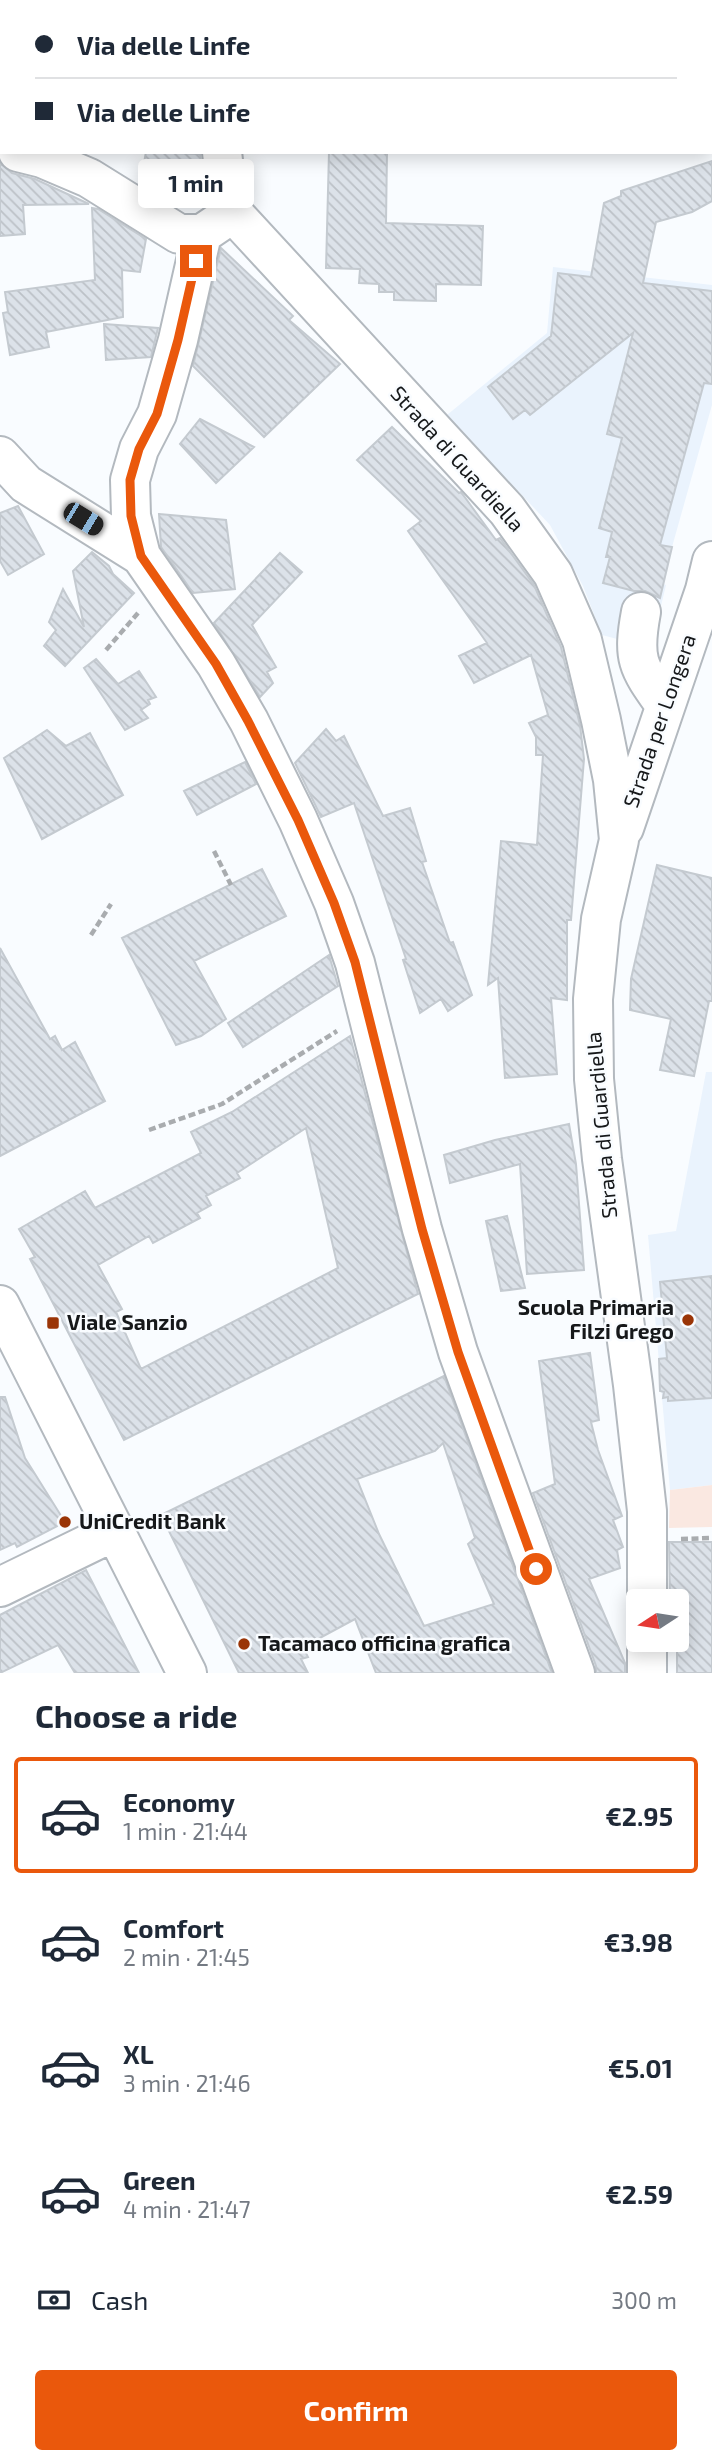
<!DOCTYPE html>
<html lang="en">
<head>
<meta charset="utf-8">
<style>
  :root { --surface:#fff; --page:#f6f6f7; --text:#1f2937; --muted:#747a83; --line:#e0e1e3; --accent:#ea580c }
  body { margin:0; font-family:"Exo 2",sans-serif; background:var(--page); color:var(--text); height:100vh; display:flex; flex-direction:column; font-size:26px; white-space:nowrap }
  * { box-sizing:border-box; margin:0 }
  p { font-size:23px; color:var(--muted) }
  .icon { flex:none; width:38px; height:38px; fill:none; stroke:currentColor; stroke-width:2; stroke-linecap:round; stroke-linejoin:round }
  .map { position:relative; height:1673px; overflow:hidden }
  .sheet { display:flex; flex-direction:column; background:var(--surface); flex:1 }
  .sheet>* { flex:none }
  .top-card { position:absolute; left:0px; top:0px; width:712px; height:154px; box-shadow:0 4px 18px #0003; display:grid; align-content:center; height:154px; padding:0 35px; background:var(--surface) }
  .needle { width:46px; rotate:258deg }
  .buttons { position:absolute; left:626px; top:1589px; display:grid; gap:14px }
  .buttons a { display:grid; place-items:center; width:63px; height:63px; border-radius:7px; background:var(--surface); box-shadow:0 4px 18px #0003; font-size:35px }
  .end { position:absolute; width:32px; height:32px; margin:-16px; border:9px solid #ea580c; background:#fff; box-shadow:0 0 0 4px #fff }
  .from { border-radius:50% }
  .bubble { position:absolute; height:49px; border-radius:7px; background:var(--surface); box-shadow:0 4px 18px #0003; font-size:23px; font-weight:700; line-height:49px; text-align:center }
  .car { position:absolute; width:21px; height:42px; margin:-21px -10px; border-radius:9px; box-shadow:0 0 5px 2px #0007; background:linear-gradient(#222 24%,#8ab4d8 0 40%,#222 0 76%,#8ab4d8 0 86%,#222 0) }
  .top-card b { display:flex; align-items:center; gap:24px; height:66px; font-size:26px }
  .top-card b+b { border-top:2px solid var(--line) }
  .top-card i { width:18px; height:18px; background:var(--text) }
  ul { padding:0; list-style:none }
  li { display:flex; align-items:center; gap:21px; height:116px; margin:0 14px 10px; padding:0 21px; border:4px solid transparent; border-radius:7px }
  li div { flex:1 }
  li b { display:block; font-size:26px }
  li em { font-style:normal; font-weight:700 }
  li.active { border-color:var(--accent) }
  li>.icon { width:63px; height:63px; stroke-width:1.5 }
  h2 { padding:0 35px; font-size:32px; line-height:84px }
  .pay { display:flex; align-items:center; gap:18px; height:77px; padding:0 35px; font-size:26px }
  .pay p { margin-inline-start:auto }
  .action { display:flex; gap:14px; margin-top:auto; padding:14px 35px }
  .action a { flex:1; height:80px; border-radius:7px; background:var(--accent); color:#fff; font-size:28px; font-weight:700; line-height:80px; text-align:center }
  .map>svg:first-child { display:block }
  .built { fill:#eaf3fd }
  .pitch { fill:#fae8e1 }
  .building { fill:url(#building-back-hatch); stroke:#c4cad0; stroke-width:2; fill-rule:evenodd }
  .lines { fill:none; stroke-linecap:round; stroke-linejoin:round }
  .minor-casing { stroke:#b3b9bf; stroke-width:42 }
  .path { stroke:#a9acaf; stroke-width:4.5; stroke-dasharray:7 3.5; stroke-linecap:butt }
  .minor { stroke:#fff; stroke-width:38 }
  .route { stroke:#ea580c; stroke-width:9 }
  .poi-dot { fill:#9a3507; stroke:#f9fcff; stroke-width:2.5 }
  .labels { text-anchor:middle; stroke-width:5; stroke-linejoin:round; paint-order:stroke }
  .street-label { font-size:21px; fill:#16181a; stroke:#f9fcff }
  .poi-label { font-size:21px; font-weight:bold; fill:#16181a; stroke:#f9fcff; text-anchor:start }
</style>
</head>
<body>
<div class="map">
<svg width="712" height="1673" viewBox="0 0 712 1673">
  <defs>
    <pattern id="building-back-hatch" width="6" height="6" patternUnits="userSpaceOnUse" patternTransform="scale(1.75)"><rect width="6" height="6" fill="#dce2e9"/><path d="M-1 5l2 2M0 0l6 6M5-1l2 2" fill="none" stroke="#bcc1c7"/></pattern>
  </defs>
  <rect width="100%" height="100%" fill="#f9fcff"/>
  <path class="built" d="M553,267l159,18v120l-40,142 -9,37 3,1 -15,63 -49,-13 -19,-49 -33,-61 -103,-110 100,-82z
    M706,1072h6v413l-42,5 -22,-255 28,-4z"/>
  <path class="pitch" d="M712,1485v42l-43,1 1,-38z"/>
  <path class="building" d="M146,152l54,2 3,22 -3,15 -60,-7z
    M329,152h58l-1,71 97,3 -2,59 -45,-1v17l-42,-1v-8h-15v-8l-20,-1 1,-14 -34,-1z
    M712,161v40l-20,11 -36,10 -13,61 69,8v93l-8,-1 -44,162 12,2 -12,51 -15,-7h-11l-31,-8 7,-26h-4l6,-25 -13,-4 23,-90 -15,-4 26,-101 -103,82 -5,-5 -12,9 -25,-32 63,-51 7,-63 33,4 13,-74 17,-7v-5z
    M0,163l12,10 23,6 54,25 -66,1 2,29 -25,2z
    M92,208l6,1 48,30 -6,33 -18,-2 1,47 -77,15 3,15 -39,8 -7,-42 5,-1 -3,-20 90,-12z
    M221,248l72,68 -4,4 51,44 -76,73 -71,-71z
    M104,324l54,4 -7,29 -45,3z
    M200,419l54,28 -38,36 -36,-39z
    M392,427l67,66 2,-1 35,48 4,-2 34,47 27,62 19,78 4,34 -13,161h-4v80l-16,-2 6,76 -52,4 -7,-100 -10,7 13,-144 36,4 6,-90h-7v-18l-7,-14 19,-8 -17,-60 -57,28 -15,-27 28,-13 -79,-112 13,-10 -64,-61z
    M18,506l26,48 -36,21 -8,-14v-48z
    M159,514l67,6 9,69 -42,4 -32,-46z
    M92,552l17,14 4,8 21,19 -69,73 -21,-20 12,-16 -7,-8 14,-33 21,38 -11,-56z
    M280,553l22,19 -50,53 24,42 -9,5 6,11 -13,14 -46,-74z
    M96,659l22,25 21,-13 17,26 -8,3 2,4 -9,6 7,8 -23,12 -41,-62z
    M326,729l10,12 8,-5 39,80 27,-8 16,53 -4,1 28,81 3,-1 19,53 -24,16 -7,-12 -21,14 -17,-53 3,-1 -52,-156 -33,14 -26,-54z
    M47,730l19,16 24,-13 33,62 -81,44 -38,-81z
    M245,762l11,22 -59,31 -13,-24z
    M657,865l55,13v123h-3l-15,75 -34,-6 11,-51 -41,-9 1,-31z
    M262,869l24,47 -92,45 32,58 -25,17 -25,9 -54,-107z
    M0,948l50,91 5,-3 7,14 13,-8 30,59 -105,55z
    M329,955l9,31 -95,61 -15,-24z
    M350,1036l68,258 -294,146 -94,-181 5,-2 -16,-28 66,-38 10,17 106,-55 -10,-21 41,-20zM306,1128l32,140 -197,101 -25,-57 6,-3 -24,-44 51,-29 4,7 47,-25 -3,-5 14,-8 -5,-9 34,-18 -3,-5z
    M569,1124l7,40 8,106 -57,4 -7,-110 -70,19 -6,-28 51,-15z
    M507,1216l18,72 -24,3 -15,-70z
    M712,1276v122l-44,3v-4l-5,1 1,-6 -4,-1 -1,-32 8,-1 -7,-76z
    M590,1353l9,67 -8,2 7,28 24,66 -9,4 10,27 -6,3 3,18 -31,11 36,84v10h-29v-7l-63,-173 22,-9 -16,-123z
    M444,1376l108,297h-176l-21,-54 -52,28 5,10 -7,2 7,14h-69l-78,-158zM443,1443l32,95 -7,6 26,60 -70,22 -45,-92 -22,-55 78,-28z
    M0,1397h5l20,61 40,64 -48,25 -2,-4 -15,7z
    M669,1542h43v131h-35v-72h-7z
    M86,1570l53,103h-64l-17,-28 -58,28v-58z"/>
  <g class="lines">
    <defs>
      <path id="minor" d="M99,0v2
        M162,0v2
        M346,0l1,2
        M710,52l2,1
        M18,152l24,6 47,20 90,56h23
        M222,152l4,35 7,26 274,297 46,64 29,66 19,80 12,60 6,60 -18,79 -8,80 1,80 8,80 31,226 14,126v90
        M233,213l-31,21 -24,106 -21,74 -18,35 -9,31 1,36 10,40 75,108 33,57 49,99 36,83 21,60 67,266 36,123 117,321
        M0,456l26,28 115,72
        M641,612c-9,48 -3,55 24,93
        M624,828l81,-238 7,-29
        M0,1305l187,368
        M0,1587l115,-56
        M647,1640v33"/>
    </defs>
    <use href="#minor" class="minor-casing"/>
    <path class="path" d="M106,650l32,-37
      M214,851l17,34
      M91,935l20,-31
      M149,1130l73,-26 115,-73
      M681,1539l31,-1"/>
    <use href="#minor" class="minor"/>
  </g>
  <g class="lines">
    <path class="route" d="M196,261l-18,79 -21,74 -18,35 -9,31 1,36 10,40 75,108 32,57 50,99 36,83 21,59 67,267 36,123 78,217"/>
  </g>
  <g class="poi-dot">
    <circle cx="688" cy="1320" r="7"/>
    <rect x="46" y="1316" width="14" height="14" rx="3.5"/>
    <circle cx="65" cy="1522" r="7"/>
    <circle cx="244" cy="1644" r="7"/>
  </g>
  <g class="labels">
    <g class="street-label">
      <text transform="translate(457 459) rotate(48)" y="7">Strada di Guardiella</text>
      <text transform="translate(660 721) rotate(-71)" y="7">Strada per Longera</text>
      <text transform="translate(602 1125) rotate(-95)" y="7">Strada di Guardiella</text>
    </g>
    <g class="poi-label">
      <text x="674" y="1315" text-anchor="end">Scuola Primaria<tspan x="674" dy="24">Filzi Grego</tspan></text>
      <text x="67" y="1330">Viale Sanzio</text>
      <text x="79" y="1529">UniCredit Bank</text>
      <text x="258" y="1651">Tacamaco officina grafica</text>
    </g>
  </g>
</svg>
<div class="buttons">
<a><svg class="needle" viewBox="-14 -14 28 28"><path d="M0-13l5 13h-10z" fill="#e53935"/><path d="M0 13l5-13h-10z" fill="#747a83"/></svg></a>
</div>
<i class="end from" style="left:536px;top:1569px"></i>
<i class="end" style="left:196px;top:261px"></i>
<div class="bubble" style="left:138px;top:159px;width:116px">1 min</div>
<i class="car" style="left:83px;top:519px;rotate:121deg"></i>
<div class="top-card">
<b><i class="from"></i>Via delle Linfe</b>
<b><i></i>Via delle Linfe</b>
</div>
</div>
<section class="sheet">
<h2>Choose a ride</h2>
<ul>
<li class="active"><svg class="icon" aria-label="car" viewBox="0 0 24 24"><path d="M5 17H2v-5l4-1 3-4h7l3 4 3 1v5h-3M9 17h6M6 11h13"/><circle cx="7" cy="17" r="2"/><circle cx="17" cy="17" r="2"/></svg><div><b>Economy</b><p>1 min · 21:44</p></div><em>€2.95</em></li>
<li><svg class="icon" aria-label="car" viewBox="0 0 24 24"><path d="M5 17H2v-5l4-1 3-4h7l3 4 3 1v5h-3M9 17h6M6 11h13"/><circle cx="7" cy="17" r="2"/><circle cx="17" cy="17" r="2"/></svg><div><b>Comfort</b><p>2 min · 21:45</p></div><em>€3.98</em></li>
<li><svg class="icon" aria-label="car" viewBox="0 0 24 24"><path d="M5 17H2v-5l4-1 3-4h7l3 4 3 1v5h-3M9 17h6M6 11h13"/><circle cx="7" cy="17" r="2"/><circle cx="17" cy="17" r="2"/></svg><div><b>XL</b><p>3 min · 21:46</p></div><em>€5.01</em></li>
<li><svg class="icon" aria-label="car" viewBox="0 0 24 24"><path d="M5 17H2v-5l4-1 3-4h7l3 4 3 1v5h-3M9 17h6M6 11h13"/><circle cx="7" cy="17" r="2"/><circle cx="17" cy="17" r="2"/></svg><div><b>Green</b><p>4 min · 21:47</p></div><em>€2.59</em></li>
</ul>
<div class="pay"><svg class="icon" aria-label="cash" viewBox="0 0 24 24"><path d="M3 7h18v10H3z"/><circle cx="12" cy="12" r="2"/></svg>Cash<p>300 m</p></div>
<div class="action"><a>Confirm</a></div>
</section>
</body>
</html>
